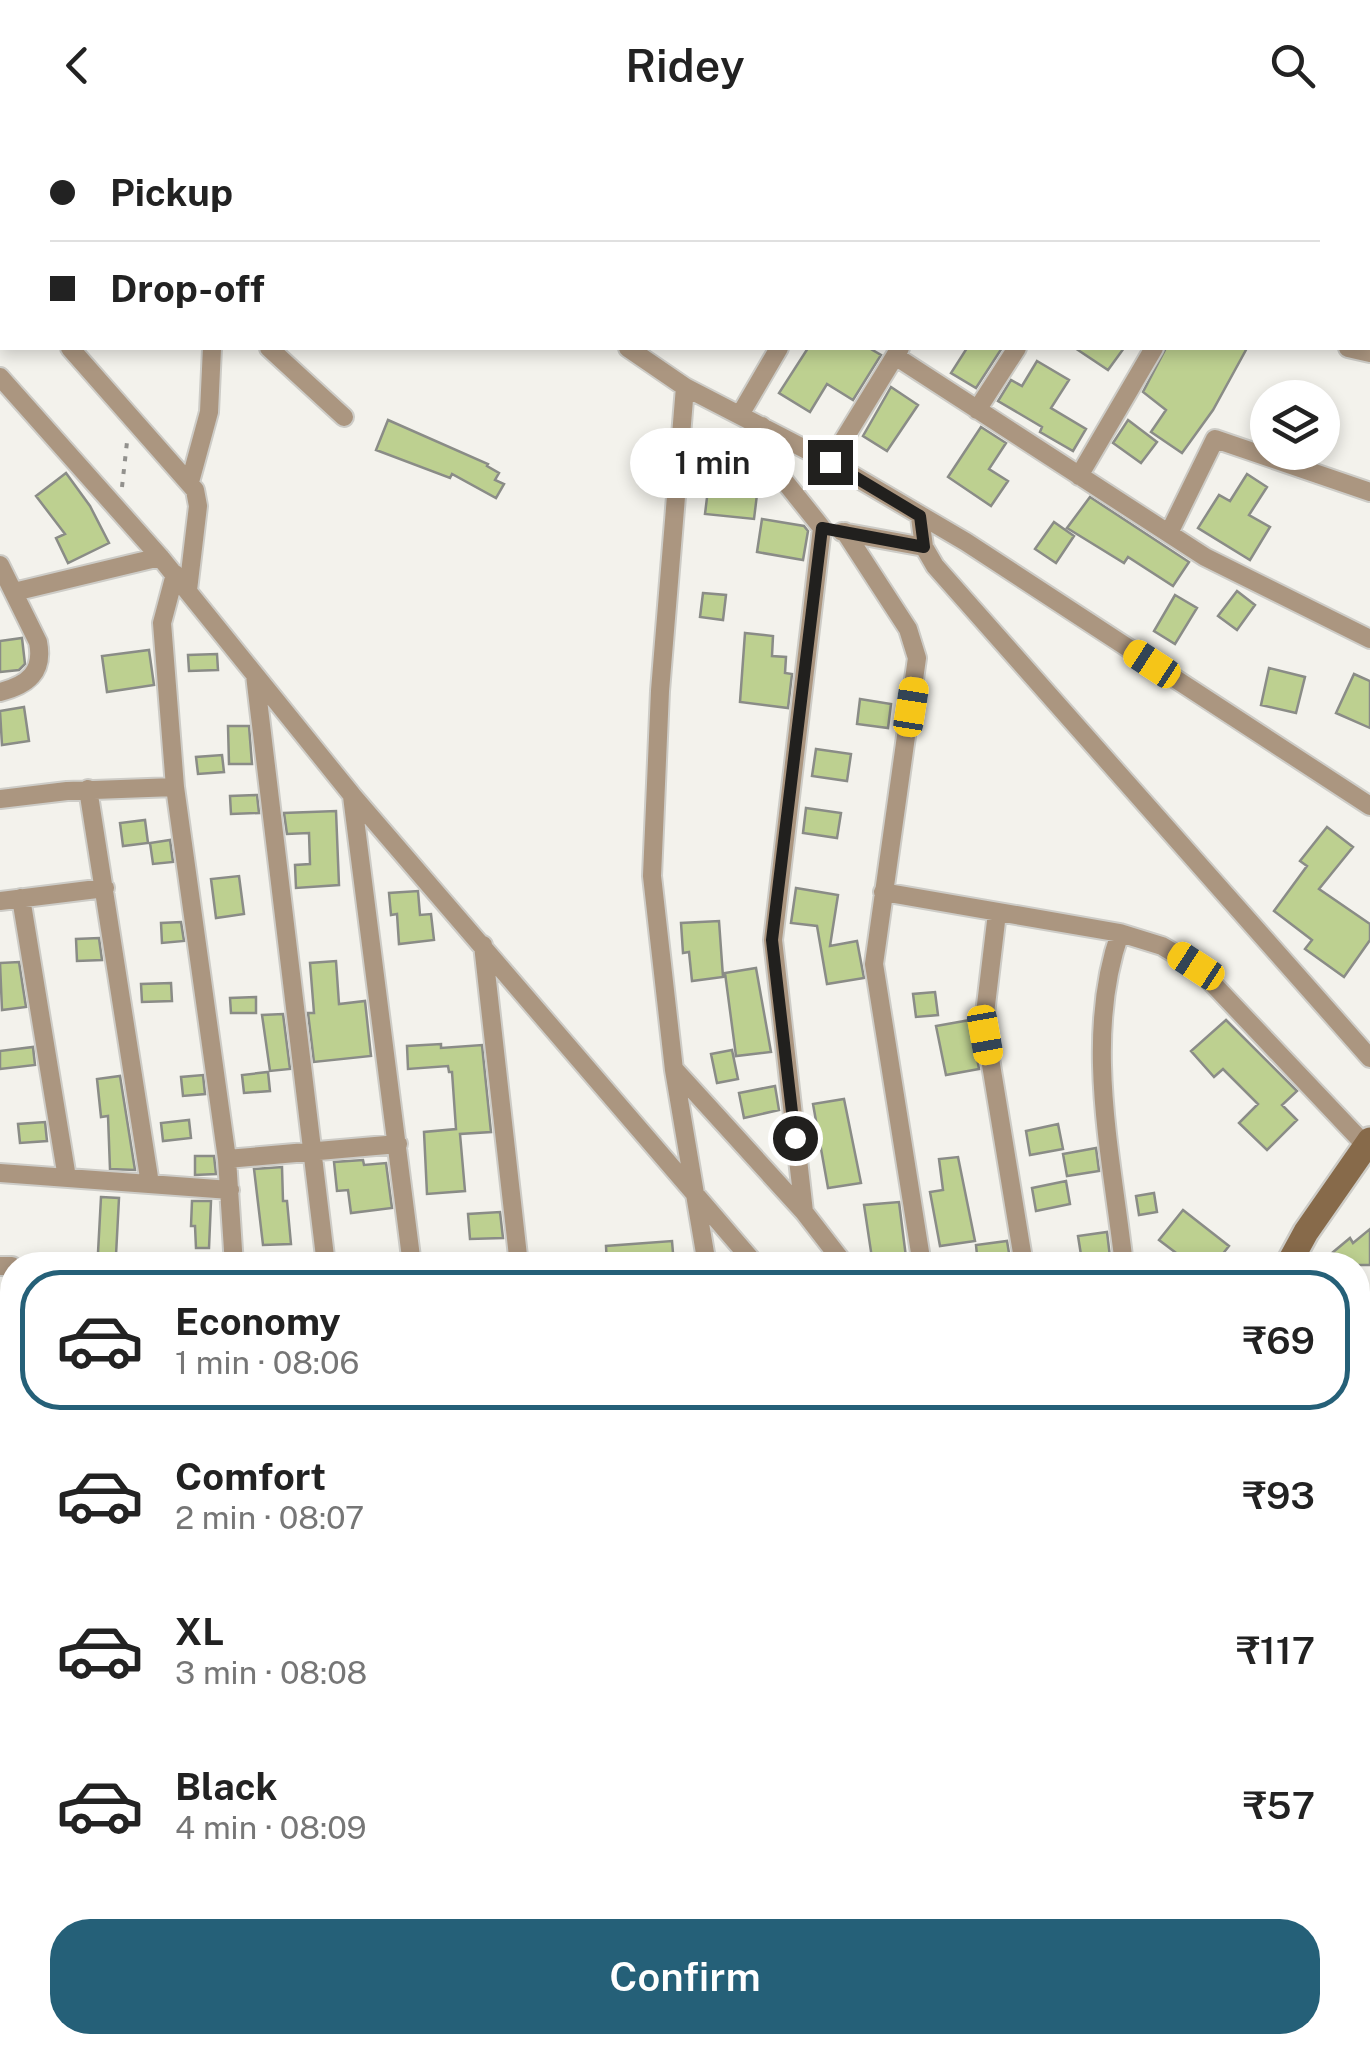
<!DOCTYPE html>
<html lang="en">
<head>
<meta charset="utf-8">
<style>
  :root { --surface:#fff; --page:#f6f6f6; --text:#222; --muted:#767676; --line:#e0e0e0; --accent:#256078 }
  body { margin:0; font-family:"Public Sans",sans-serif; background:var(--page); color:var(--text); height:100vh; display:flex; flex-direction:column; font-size:38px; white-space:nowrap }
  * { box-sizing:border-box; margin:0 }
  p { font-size:32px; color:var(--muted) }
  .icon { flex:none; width:55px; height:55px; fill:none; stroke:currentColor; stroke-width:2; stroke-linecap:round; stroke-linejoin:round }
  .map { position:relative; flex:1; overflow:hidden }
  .side { position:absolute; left:0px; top:1122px; width:1370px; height:802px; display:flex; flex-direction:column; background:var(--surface); border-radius:40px 40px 0 0; box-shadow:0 5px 15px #0003 }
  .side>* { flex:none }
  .hud { position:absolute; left:0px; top:0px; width:1370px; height:220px; box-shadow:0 5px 15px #0003; display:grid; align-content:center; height:220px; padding:0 50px; background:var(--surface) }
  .fabs { position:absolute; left:1250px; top:250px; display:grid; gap:20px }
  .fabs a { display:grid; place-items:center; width:90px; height:90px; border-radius:50%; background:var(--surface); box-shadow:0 5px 15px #0003; font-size:50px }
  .end { position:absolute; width:45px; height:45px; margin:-22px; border:12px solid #21201e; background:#fff; box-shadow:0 0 0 5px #fff }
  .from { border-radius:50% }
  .bubble { position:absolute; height:70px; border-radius:35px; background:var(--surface); box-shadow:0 5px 15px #0003; font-size:32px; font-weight:600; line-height:70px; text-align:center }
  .car { position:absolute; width:30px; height:60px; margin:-30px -15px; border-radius:12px; box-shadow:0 0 8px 2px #0007; background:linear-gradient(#f5c518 24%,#345 0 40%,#f5c518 0 76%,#345 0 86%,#f5c518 0) }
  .hud b { display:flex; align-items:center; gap:35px; height:95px; font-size:38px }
  .hud b+b { border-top:2px solid var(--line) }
  .hud i { width:25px; height:25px; background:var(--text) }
  ul { padding:18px 0 0; list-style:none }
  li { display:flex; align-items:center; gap:30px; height:140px; margin:0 20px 15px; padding:0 30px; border:5px solid transparent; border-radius:40px }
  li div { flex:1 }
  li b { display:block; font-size:38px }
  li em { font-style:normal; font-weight:600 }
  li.current { border-color:var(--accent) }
  li>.icon { width:90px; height:90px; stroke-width:1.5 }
  .primary-button { display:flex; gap:20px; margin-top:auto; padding:20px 50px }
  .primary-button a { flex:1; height:115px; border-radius:40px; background:var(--accent); color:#fff; font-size:40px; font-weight:600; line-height:115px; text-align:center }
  header { display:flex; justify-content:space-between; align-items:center; height:130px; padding:0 50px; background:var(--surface); font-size:45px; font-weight:600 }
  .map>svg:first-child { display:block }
  .building { fill:#bdd090; stroke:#8a8c87; stroke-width:2.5 }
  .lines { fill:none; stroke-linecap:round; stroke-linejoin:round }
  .minor-casing { stroke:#cdccc7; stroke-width:22 }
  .secondary-casing { stroke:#cdccc7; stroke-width:30 }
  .path { stroke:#92918d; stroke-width:4; stroke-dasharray:5 8; stroke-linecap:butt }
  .minor { stroke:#ab9680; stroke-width:18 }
  .secondary { stroke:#876a4a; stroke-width:25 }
  .route { stroke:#21201e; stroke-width:12 }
</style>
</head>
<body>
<header><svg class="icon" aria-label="back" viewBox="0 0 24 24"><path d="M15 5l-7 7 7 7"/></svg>Ridey<svg class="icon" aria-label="search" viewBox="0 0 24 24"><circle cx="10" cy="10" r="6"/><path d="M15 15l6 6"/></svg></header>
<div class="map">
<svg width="1370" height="1924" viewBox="0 0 1370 1924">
  <rect width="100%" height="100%" fill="#f3f2ec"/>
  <path class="building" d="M808,218h61l12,7 -28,45 -26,-16 -17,28 -31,-19z
    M967,218h35l-26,40 -25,-15z
    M1075,218h49l-16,22z
    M1166,218h81l-34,62 -31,43 -31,-21 15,-22 -23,-18z
    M1037,231l32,19 -18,28 35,21 -13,22 -33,-19 2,-5 -44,-26 13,-21 11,6z
    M891,257l27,18 -31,46 -24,-15z
    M388,290l100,44 -1,2 12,7 -4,7 9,4 -8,14 -44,-24 -2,4 -74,-28z
    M1128,290l29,22 -16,21 -28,-20z
    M981,297l25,16 -17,26 19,12 -17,25 -43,-29z
    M711,335l49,5 -6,49 -49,-5z
    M66,343l24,33 19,37 -41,20 -12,-25 9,-4 -29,-38z
    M1247,344l20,13 -18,28 21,12 -20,33 -52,-32 21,-33 11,6z
    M1090,367l99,65 -16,24 -45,-29 -4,6 -57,-35z
    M762,389l42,7 4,5 -5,29 -46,-8z
    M1054,392l20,14 -18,27 -21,-14z
    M1237,461l18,14 -18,25 -19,-14z
    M703,463l23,2 -3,25 -23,-3z
    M1175,465l22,13 -22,36 -21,-13z
    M745,503l28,3 -1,20 14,1 -1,16 7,1 -4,34 -48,-6z
    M22,508l3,26 -6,6 -19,2v-31z
    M149,520l5,35 -47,7 -5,-36z
    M217,524l1,16 -29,1 -1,-16z
    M1269,538l36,9 -9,36 -35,-8z
    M1354,544l16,7v47l-34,-15z
    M860,569l31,5 -3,24 -31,-4z
    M24,577l5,34 -27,4 -2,-34z
    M228,596h21l3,38h-23z
    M816,619l35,5 -4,27 -35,-5z
    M222,625l2,17 -26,2 -2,-17z
    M257,665l2,18 -28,1 -1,-18z
    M806,678l35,5 -4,25 -34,-5z
    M336,681l3,74 -43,3 -1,-23 15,-1 -1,-31 -22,1 -3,-21z
    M145,690l3,23 -25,3 -3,-23z
    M1327,697l26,20 -34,42 51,35v16l-26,37 -39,-28 7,-9 -38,-29 33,-45 -7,-5z
    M170,710l3,22 -20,2 -3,-21z
    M239,746l5,38 -28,4 -5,-39z
    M796,758l42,7 -8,51 27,-5 7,37 -37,6 -10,-58 -26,-3z
    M418,761l2,24 11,-1 3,26 -35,4 -2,-30 -6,1 -2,-22z
    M719,791l4,56 -31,4 -3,-29 -6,1 -2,-30z
    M181,792l3,19 -22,2 -1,-20z
    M99,808l3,22 -25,1 -1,-22z
    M336,831l3,43 26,-3 6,55 -57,6 -6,-49h6l-4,-50z
    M19,832l7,45 -24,3 -2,-47z
    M756,838l15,84 -35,4 -11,-83z
    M171,853l1,18 -30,1 -1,-18z
    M935,862l3,23 -22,2 -3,-23z
    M256,867v16h-25l-1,-15z
    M283,884l7,55 -20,2 -8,-56z
    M970,890l9,49 -33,6 -10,-49z
    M1226,890l71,71 -15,14 15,15 -30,30 -28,-27 19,-19 -35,-35 -9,8 -23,-26z
    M441,914v4l41,-3 9,87 -31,2 5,57 -38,3 -3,-62 32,-3 -4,-57h-3l-1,-6 -40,3 -1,-23z
    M33,917l2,18 -35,4v-18z
    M732,920l6,29 -21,4 -6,-29z
    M268,942l2,19 -26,2 -2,-18z
    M203,945l2,19 -22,2 -2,-19z
    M120,946l15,94 -25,-1 -2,-53 -7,1 -4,-38z
    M775,956l4,24 -35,8 -5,-25z
    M844,969l17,84 -33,5 -15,-84z
    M189,990l2,18 -28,3 -2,-18z
    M45,992l2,19 -27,2 -2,-19z
    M1058,994l5,25 -33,6 -4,-24z
    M1096,1018l3,23 -32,5 -4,-22z
    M195,1026h19l2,18 -21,1z
    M958,1027l17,84 -35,5 -10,-54 13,-2 -4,-31z
    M363,1030l1,5 22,-2 6,45 -41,5 -3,-23 -11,1 -3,-29z
    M282,1037l1,34h4l4,43 -28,1 -9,-76z
    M1066,1051l4,23 -34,7 -4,-23z
    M1154,1063l3,19 -18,3 -3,-19z
    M101,1067l18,1 -3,57 -18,-2z
    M192,1071h19l-2,47h-13l-1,-22h-4z
    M899,1072l8,63h-34l-9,-60z
    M1183,1080l46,36 -15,19h-22l-33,-25z
    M500,1082l3,26 -33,1 -2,-25z
    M1370,1099v36h-29l-9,-12 18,-15 3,5z
    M1107,1102l3,25 -28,4 -4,-25z
    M672,1111l2,24h-67l-1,-19z
    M1007,1111l4,24h-33l-2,-20z"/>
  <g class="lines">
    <defs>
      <path id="minor" d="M70,0l2,2
        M337,0l3,2
        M590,0l4,2
        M811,0l4,2
        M962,0l4,2
        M1362,0v2
        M446,2l2,-2
        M564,2l1,-2
        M671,2l1,-2
        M787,2l2,-2
        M906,2l1,-2
        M1028,2l2,-2
        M1152,2l1,-2
        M1368,43l2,20
        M0,139l2,3
        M70,218l125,142 3,16 -10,84
        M269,218l75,69
        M628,218l57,39 145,75 136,80 404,264
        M1348,218l22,5
        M895,226l310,201 165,82
        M0,247l160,180 192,238 404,470
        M685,257l-25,304 -8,185 22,194 33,195
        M977,280l40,-62
        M741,283l38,-65
        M762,296l12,42 48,60 -49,412 31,272
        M830,332l70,-114
        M1079,346l75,-128
        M190,352l19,-70 3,-64
        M920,387l4,30 11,19 435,492
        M842,402l82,15
        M845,402l63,97 9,29 -43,306 48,301
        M1169,403l46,-94 155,53
        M0,435l38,77c6,30 -10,43 -38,50
        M175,444l-13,49 13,164 52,372 7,106
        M14,462l146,-35
        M255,545l71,590
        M88,659l62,395
        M352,666l60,469
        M0,669l67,-8 108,-4
        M883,762l237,41 42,13 34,20 174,184
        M21,768l46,280
        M0,771l105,-13
        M997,783l-13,109 40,243
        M1120,803c-37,105 -8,224 4,332
        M483,815l36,320
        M675,940l129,142 41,53
        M227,1029l171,-15
        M0,1043l230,17
        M0,1136h12
        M0,1212h12
        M1358,1240l12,-12
        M0,1329l12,1
        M1358,1365l12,-11
        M0,1479l12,1
        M1358,1520l12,15
        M1358,1747l12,15
        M1358,1856l12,15
        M820,1912l2,12
        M1042,1912l3,12
        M126,1924v-12"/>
      <path id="secondary" d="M1288,1135l18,-33 64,-92
        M1237,1912l3,12"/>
    </defs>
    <use href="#minor" class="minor-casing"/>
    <use href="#secondary" class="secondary-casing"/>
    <path class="path" d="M122,357l5,-45"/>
    <use href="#minor" class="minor"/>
    <use href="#secondary" class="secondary"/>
  </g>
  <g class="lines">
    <path class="route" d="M795,1008l-23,-198 50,-412 102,19 -4,-31 -90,-54"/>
  </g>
</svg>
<div class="fabs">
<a><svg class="icon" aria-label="layers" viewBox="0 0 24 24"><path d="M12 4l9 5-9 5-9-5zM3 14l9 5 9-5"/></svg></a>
</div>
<i class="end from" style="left:795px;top:1008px"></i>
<i class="end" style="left:830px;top:332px"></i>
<div class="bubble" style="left:630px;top:298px;width:165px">1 min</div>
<i class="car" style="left:1152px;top:534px;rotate:303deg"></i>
<i class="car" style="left:911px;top:577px;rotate:9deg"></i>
<i class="car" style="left:1196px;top:836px;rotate:303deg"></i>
<i class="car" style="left:985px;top:905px;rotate:170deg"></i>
<div class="hud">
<b><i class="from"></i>Pickup</b>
<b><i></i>Drop-off</b>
</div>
<section class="side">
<ul>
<li class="current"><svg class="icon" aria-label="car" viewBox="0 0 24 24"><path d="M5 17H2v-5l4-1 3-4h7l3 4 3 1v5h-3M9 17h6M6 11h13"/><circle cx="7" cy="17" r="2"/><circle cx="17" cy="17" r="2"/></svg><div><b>Economy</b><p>1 min · 08:06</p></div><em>₹69</em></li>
<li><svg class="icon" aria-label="car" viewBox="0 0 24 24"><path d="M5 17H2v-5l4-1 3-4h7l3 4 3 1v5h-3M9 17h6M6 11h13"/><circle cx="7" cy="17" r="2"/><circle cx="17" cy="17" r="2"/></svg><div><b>Comfort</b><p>2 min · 08:07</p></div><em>₹93</em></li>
<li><svg class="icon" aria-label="car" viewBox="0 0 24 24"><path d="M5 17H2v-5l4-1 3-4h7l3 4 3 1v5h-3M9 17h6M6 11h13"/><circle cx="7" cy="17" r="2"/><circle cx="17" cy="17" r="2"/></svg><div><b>XL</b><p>3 min · 08:08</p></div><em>₹117</em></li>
<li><svg class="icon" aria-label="car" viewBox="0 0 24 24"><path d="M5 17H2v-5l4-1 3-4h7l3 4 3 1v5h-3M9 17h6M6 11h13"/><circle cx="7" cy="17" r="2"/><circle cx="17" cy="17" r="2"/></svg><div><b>Black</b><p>4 min · 08:09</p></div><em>₹57</em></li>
</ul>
<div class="primary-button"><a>Confirm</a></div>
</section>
</div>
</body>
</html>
